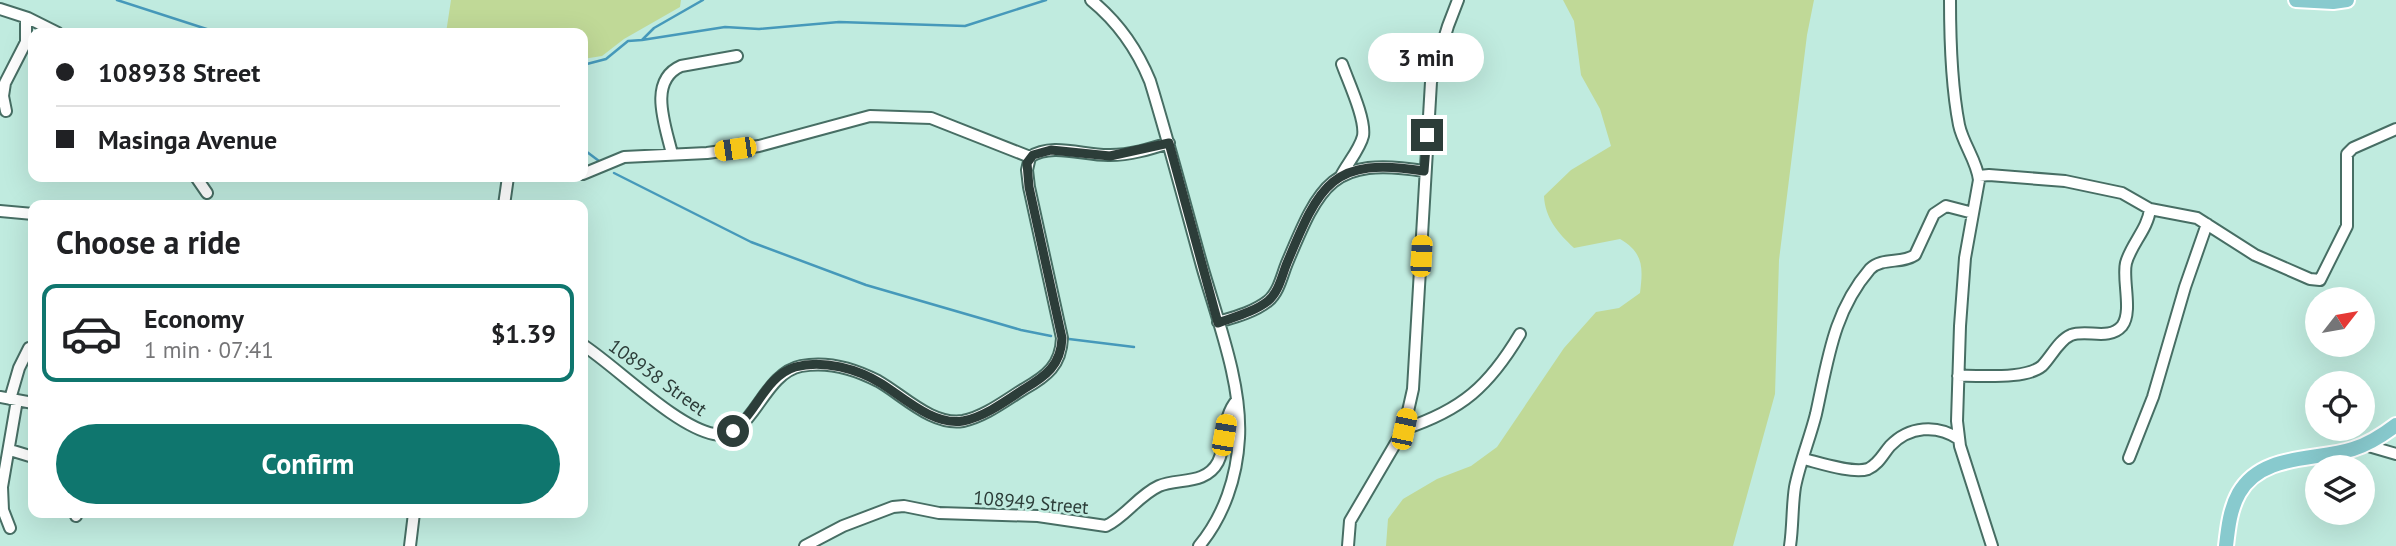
<!DOCTYPE html>
<html lang="en">
<head>
<meta charset="utf-8">
<style>
  :root { --surface:#fff; --page:#f6f6f6; --text:#202124; --muted:#757577; --line:#e0e0e0; --accent:#0f766e }
  body { margin:0; font-family:"PT Sans",sans-serif; background:var(--page); color:var(--text); height:100vh; display:flex; flex-direction:column; font-size:26px; white-space:nowrap }
  * { box-sizing:border-box; margin:0 }
  p { font-size:23px; color:var(--muted) }
  .icon { flex:none; width:38px; height:38px; fill:none; stroke:currentColor; stroke-width:2; stroke-linecap:round; stroke-linejoin:round }
  .map { position:relative; flex:1; overflow:hidden }
  .panel { position:absolute; left:28px; top:200px; width:560px; height:318px; display:flex; flex-direction:column; background:var(--surface); border-radius:14px; box-shadow:0 7px 28px #0002 }
  .panel>* { flex:none }
  .banner { position:absolute; left:28px; top:28px; width:560px; height:154px; border-radius:14px; box-shadow:0 7px 28px #0002; display:grid; align-content:center; height:154px; padding:0 28px; background:var(--surface) }
  .needle { width:46px; rotate:59deg }
  .fabs { position:absolute; left:2305px; top:287px; display:grid; gap:14px }
  .fabs a { display:grid; place-items:center; width:70px; height:70px; border-radius:50%; background:var(--surface); box-shadow:0 7px 28px #0002; font-size:35px }
  .end { position:absolute; width:32px; height:32px; margin:-16px; border:9px solid #2c3d39; background:#fff; box-shadow:0 0 0 4px #fff }
  .from { border-radius:50% }
  .bubble { position:absolute; height:49px; border-radius:24px; background:var(--surface); box-shadow:0 7px 28px #0002; font-size:23px; font-weight:600; line-height:49px; text-align:center }
  .car { position:absolute; width:21px; height:42px; margin:-21px -10px; border-radius:9px; box-shadow:0 0 5px 2px #0007; background:linear-gradient(#f5c518 24%,#345 0 40%,#f5c518 0 76%,#345 0 86%,#f5c518 0) }
  .banner b { display:flex; align-items:center; gap:24px; height:66px; font-size:26px }
  .banner b+b { border-top:2px solid var(--line) }
  .banner i { width:18px; height:18px; background:var(--text) }
  ul { padding:0; list-style:none }
  li { display:flex; align-items:center; gap:21px; height:98px; margin:0 14px 10px; padding:0 14px; border:4px solid transparent; border-radius:14px }
  li div { flex:1 }
  li b { display:block; font-size:26px }
  li em { font-style:normal; font-weight:600 }
  li.selected { border-color:var(--accent) }
  li>.icon { width:63px; height:63px; stroke-width:1.5 }
  h2 { padding:0 28px; font-size:32px; line-height:84px }
  .action { display:flex; gap:14px; margin-top:auto; padding:14px 28px }
  .action a { flex:1; height:80px; border-radius:42px; background:var(--accent); color:#fff; font-size:28px; font-weight:600; line-height:80px; text-align:center }
  .map>svg:first-child { display:block }
  .green { fill:#c0d997 }
  .lines { fill:none; stroke-linecap:round; stroke-linejoin:round }
  .stream { stroke:#4699ba; stroke-width:2.5 }
  .minor-casing { stroke:#476e64; stroke-width:14 }
  .major-casing { stroke:#fff; stroke-width:18 }
  .minor { stroke:#fff; stroke-width:10 }
  .major { stroke:#88cace; stroke-width:14 }
  .route { stroke:#2c3d39; stroke-width:9 }
  .labels { text-anchor:middle; stroke-width:5; stroke-linejoin:round; paint-order:stroke }
  .street-label { font-size:19px; fill:#2c3d39; stroke:#c0ebdf }
</style>
</head>
<body>
<div class="map">
<svg width="2396" height="546" viewBox="0 0 2396 546">
  <rect width="100%" height="100%" fill="#c0ebdf"/>
  <path class="green" d="M451,0h230l-1,7 -56,32 -22,17 -19,3v-26h-137z
    M1563,0h251l-7,35 -28,225 -4,134 -39,141 -3,11h-347l2,-27 15,-20 34,-20 34,-13 26,-19 67,-99 32,-36 23,-4 21,-15c3,-25 4,-40 -20,-54l-46,9c-16,-15 -29,-30 -30,-52l27,-26 40,-24 -11,-37 -19,-34 -7,-54z"/>
  <g class="lines">
    <path class="stream" d="M117,0l102,33
      M642,40l83,-13 34,2 80,-7 126,4 81,-26
      M583,65l23,-6 22,-18 14,-1 12,-12 49,-28
      M583,149l16,12
      M614,173l137,69 115,43 155,45 30,6
      M1069,339l65,8"/>
    <defs>
      <path id="minor" d="M1091,0c27,22 46,49 59,81 19,62 35,124 52,185 15,53 40,117 37,172 -2,39 -15,78 -40,108
        M1950,0c0,41 1,84 9,125 4,19 18,36 20,55l-14,78 -5,68 -3,95 3,25 32,100
        M0,9l28,9 30,15
        M6,111l-3,-15 2,-13 21,-41v-24
        M672,154c-6,-27 -25,-73 9,-88l56,-10
        M583,174l41,-17 83,-4 52,-7 111,-30 61,2 99,39
        M1341,176c6,-12 19,-27 22,-40 3,-17 -15,-55 -21,-72
        M1979,176l10,-1 76,6 57,12 28,16 47,9 58,37 55,24 10,1 27,-54v-72l6,-6 43,-19
        M196,177l11,16
        M504,205l4,-28
        M0,211l33,3
        M1218,322c17,-5 36,-10 50,-21 11,-9 14,-26 19,-38 33,-79 45,-107 137,-92
        M583,345c35,23 93,82 131,89 39,7 47,-60 87,-68 26,-5 54,3 77,15 25,14 54,45 85,40 21,-4 43,-21 61,-32 23,-13 37,-24 38,-51l-33,-151 -2,-17 3,-13c22,-15 55,-1 80,-2 20,0 40,-6 59,-12
        M1958,376c22,-1 67,4 84,-10 9,-9 17,-26 29,-31 16,-6 38,6 51,-9 11,-14 0,-47 4,-63 5,-19 22,-34 24,-54
        M0,397l33,6
        M10,399l9,-31 10,-20
        M1404,429c58,-19 85,-43 116,-95
        M2365,445l31,9
        M10,450l23,7
        M2129,458l24,-61 32,-110 22,-63
        M1804,459c16,4 49,15 64,10 11,-5 15,-15 22,-23 19,-20 47,-22 69,-7
        M75,513l1,3
        M10,528l-7,-18 -1,-23 15,-87
        M410,546l4,-33
        M805,546l38,-20 50,-19 11,-1 35,7 99,3 68,10c19,-9 33,-31 53,-40 19,-8 47,-1 59,-24 10,-20 3,-44 19,-62
        M1348,546l2,-25 54,-92 9,-40 18,-307 17,-56 10,-26
        M1790,546c3,-20 2,-40 5,-59 5,-25 15,-49 21,-73 12,-54 17,-102 54,-145 12,-12 32,-5 45,-14l19,-41 12,-8 27,7"/>
      <path id="major" d="M2296,0l37,2 14,-2
        M2226,546c2,-18 4,-37 13,-53 23,-40 76,-32 114,-44 16,-5 30,-14 43,-24"/>
    </defs>
    <use href="#minor" class="minor-casing"/>
    <use href="#major" class="major-casing"/>
    <use href="#minor" class="minor"/>
    <use href="#major" class="major"/>
  </g>
  <g class="lines">
    <path class="route" d="M733,431c23,-18 33,-55 62,-64 28,-8 63,2 87,17 22,14 52,42 81,37 21,-4 43,-20 61,-32 22,-13 37,-24 38,-51l-33,-151 -2,-24 6,-8 18,-5 59,6 59,-13 49,180c16,-6 36,-11 50,-22 11,-9 14,-26 19,-38 33,-79 45,-107 137,-92l3,-36"/>
  </g>
  <g class="labels">
    <g class="street-label">
      <text transform="translate(658 377) rotate(36)" y="7">108938 Street</text>
      <text transform="translate(1031 502) rotate(5)" y="7">108949 Street</text>
    </g>
  </g>
</svg>
<div class="fabs">
<a><svg class="needle" viewBox="-14 -14 28 28"><path d="M0-13l5 13h-10z" fill="#e53935"/><path d="M0 13l5-13h-10z" fill="#757577"/></svg></a>
<a><svg class="icon" aria-label="locate" viewBox="0 0 24 24"><circle cx="12" cy="12" r="6"/><path d="M12 2v4M12 18v4M2 12h4M18 12h4"/></svg></a>
<a><svg class="icon" aria-label="layers" viewBox="0 0 24 24"><path d="M12 4l9 5-9 5-9-5zM3 14l9 5 9-5"/></svg></a>
</div>
<i class="end from" style="left:733px;top:431px"></i>
<i class="end" style="left:1427px;top:135px"></i>
<div class="bubble" style="left:1368px;top:33px;width:116px">3 min</div>
<i class="car" style="left:735px;top:149px;rotate:262deg"></i>
<i class="car" style="left:1421px;top:256px;rotate:3deg"></i>
<i class="car" style="left:1404px;top:429px;rotate:12deg"></i>
<i class="car" style="left:1224px;top:435px;rotate:10deg"></i>
<div class="banner">
<b><i class="from"></i>108938 Street</b>
<b><i></i>Masinga Avenue</b>
</div>
<section class="panel">
<h2>Choose a ride</h2>
<ul>
<li class="selected"><svg class="icon" aria-label="car" viewBox="0 0 24 24"><path d="M5 17H2v-5l4-1 3-4h7l3 4 3 1v5h-3M9 17h6M6 11h13"/><circle cx="7" cy="17" r="2"/><circle cx="17" cy="17" r="2"/></svg><div><b>Economy</b><p>1 min · 07:41</p></div><em>$1.39</em></li>
</ul>
<div class="action"><a>Confirm</a></div>
</section>
</div>
</body>
</html>
